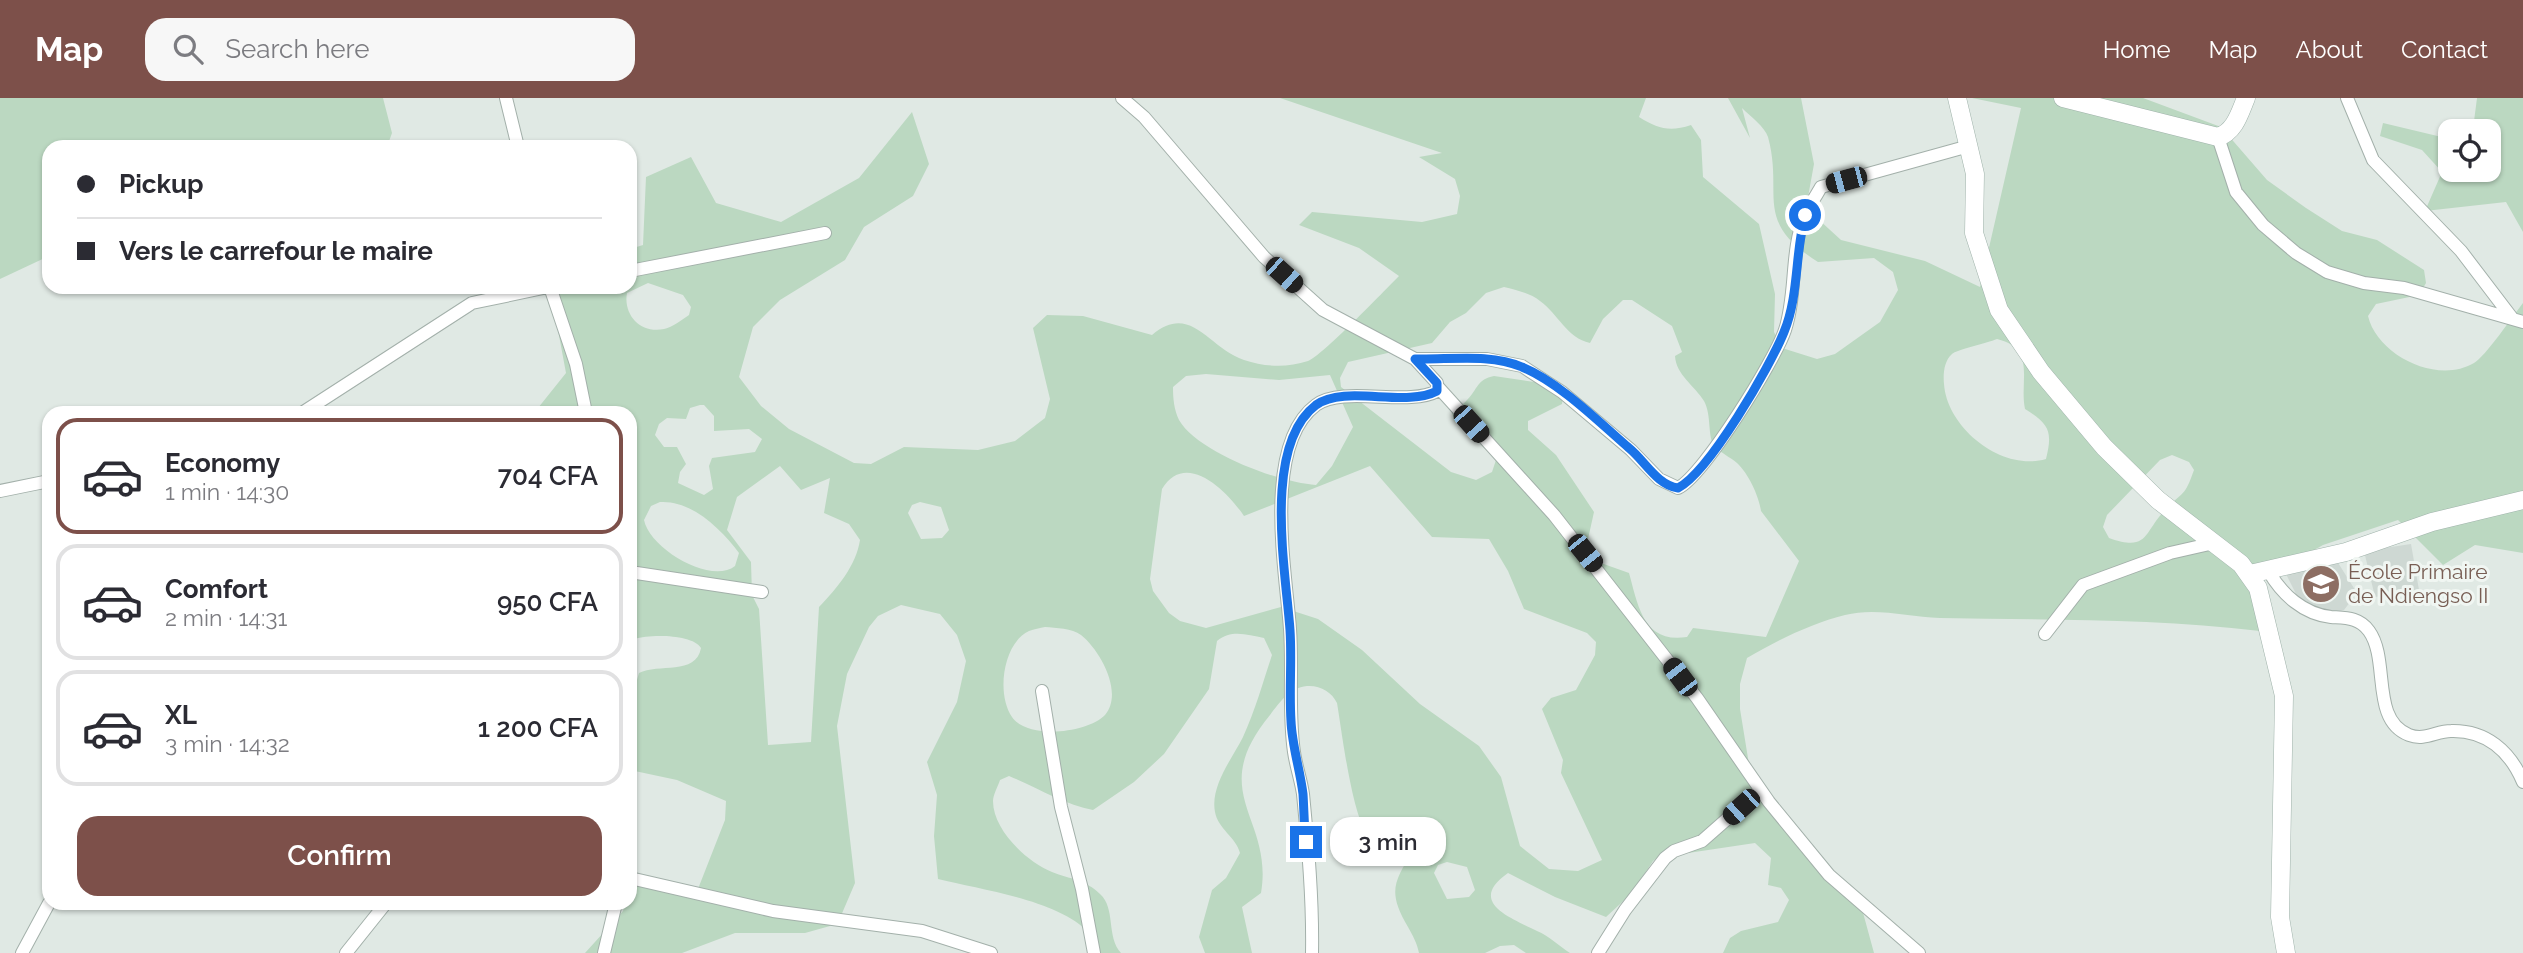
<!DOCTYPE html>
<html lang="en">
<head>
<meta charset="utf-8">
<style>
  :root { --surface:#fff; --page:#f7f7f7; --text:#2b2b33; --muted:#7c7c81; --line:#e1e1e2; --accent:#7d504a }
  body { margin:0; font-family:Raleway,sans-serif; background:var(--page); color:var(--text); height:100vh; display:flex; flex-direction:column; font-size:26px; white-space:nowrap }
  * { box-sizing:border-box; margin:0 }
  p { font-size:23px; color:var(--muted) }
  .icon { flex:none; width:38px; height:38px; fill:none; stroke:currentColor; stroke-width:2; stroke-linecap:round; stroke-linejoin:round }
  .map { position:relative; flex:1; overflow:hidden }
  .sheet { position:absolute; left:42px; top:308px; width:595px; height:504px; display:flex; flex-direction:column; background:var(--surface); border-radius:21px; box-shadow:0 2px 5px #0004 }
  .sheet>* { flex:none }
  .top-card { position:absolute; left:42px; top:42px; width:595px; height:154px; border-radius:21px; box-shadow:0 2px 5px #0004; display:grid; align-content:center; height:154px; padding:0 35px; background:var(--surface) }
  .buttons { position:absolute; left:2438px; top:21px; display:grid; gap:14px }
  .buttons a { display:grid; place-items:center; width:63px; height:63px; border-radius:14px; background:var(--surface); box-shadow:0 2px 5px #0004; font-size:35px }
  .end { position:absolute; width:32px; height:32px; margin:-16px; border:9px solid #1a73e8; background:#fff; box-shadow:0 0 0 4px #fff }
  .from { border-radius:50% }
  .bubble { position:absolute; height:49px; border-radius:21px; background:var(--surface); box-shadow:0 2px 5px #0004; font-size:23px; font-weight:600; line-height:49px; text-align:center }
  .car { position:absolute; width:21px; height:42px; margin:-21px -10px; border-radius:9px; box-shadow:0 0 5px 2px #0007; background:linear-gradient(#222 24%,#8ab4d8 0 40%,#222 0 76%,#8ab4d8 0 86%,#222 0) }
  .top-card b { display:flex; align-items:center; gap:24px; height:66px; font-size:26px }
  .top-card b+b { border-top:2px solid var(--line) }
  .top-card i { width:18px; height:18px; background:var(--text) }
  ul { padding:12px 0 0; list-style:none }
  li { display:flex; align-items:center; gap:21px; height:116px; margin:0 14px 10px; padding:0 21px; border:4px solid var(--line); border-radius:21px }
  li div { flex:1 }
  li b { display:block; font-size:26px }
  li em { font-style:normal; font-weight:600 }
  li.selected { border-color:var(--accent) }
  li>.icon { width:63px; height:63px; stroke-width:1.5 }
  .action { display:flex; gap:14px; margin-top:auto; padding:14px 35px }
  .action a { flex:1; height:80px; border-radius:21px; background:var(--accent); color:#fff; font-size:28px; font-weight:600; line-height:80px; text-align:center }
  header { display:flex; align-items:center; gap:42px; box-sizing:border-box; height:98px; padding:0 35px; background:var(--accent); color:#fff }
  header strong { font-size:33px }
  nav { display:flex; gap:38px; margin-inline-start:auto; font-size:24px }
  .search { width:490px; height:63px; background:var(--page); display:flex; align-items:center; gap:18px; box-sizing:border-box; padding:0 24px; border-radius:21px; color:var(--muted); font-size:26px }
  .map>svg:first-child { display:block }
  .built { fill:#ced8d3 }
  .green { fill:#bbd8c1; fill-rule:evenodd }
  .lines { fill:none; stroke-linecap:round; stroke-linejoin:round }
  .street-casing { stroke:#a3b0aa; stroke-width:14 }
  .secondary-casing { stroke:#a0b3ab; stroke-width:19 }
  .street { stroke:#fff; stroke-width:12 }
  .secondary { stroke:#fff; stroke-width:18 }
  .route { stroke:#1a73e8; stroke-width:9 }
  .labels { text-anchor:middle; stroke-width:6; stroke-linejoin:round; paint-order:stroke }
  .education-label { font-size:21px; fill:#785e54; stroke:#f0f6f2; text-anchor:start }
</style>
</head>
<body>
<header>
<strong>Map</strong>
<div class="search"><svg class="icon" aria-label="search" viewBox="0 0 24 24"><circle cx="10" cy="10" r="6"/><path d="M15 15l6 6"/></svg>Search here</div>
<nav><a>Home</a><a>Map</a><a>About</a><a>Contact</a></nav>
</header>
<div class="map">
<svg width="2523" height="855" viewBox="0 0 2523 855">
  <rect width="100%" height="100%" fill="#e0e9e4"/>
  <path class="built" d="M2411,446l8,46 -44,7 -11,-46z
    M2335,460l22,35 -13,17 -17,5 -27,-13 -14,-28z"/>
  <path class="green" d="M0,0h383l9,35 -5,14h-338v109l-49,23z
    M1280,0h366l-7,19c19,12 31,15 52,8l10,15 2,37 56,47 16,70 -1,38 8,16 35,11 18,-5 45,-32 18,-32 -5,-18 -19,-14 -56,4c-66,-42 -34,-66 -50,-125 -3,-10 -18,-21 -26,-29l8,30 -22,-40h73l13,66 -8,44 35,32 84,21 55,26 41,-179 -49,-10h171l78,29 46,53 39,28 36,23 35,9 47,30 2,13 -7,12 -43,9 -8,12c9,39 69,69 106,47 11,-6 39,-47 49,-60v250l-48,-8 -32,20 -45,-45 -75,25 -71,40 8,46c-106,-13 -213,-11 -320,-13 -32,-1 -64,-11 -95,-3 -33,8 -69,26 -98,43l-7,26v25l13,80 109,120 12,44h-151l7,-15 11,-7 37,-9 11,-22 -8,-12 -13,-3 3,-27 -16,-15 -67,10h-25l-10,8 -22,33 -25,23 -51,-20 -47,-24c-43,30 6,46 29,58 12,5 22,15 33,22h-44l-12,-8 -14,1 -15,7h-66c-2,-10 -6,-17 -11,-26 -21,-36 -14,-45 6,-78 -14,-12 -30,-7 -45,-15 -16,-9 -28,-109 -32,-131 -5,-11 -17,-18 -30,-17 -18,2 -27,16 -37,29 -65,79 4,102 -9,178l-19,14 10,46h-47l-6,-16 13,-47 14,-12 14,-25c-4,-16 -22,-24 -25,-41 -5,-26 17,-53 28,-75 12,-26 20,-55 29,-82l-8,-17c-17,-3 -32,-9 -47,3l-8,48 -45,65 -30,28 -41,28c-28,-5 -57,-23 -84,-34l-9,4c-2,6 -7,15 -7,21 0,29 34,61 59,71 18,7 34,8 48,22 16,14 6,43 21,59h-33l1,-20c-30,-33 -107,-43 -151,-54l-4,-43 3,-41 -10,-33 30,-60 9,-41 -9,-26 -17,-21 -39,-9 -23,11 -9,11 -22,47 -10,52 18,157 -15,35 -10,8 -25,7h-70l-53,20h-97l38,-42 2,-8h5v-25l66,16 29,-74 1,-19 -49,-21 -47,-10v-66l9,-31c19,-10 57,3 62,-25 -8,-14 -52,-14 -66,-9l-5,10v-236h-96l32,-40 -11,-59 -11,-27h86v-38l13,-4 3,-68 45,-20 25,46 65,19 78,-44 53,-66 17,52 -16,32 -49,31 -19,33 -65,40 -27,27 -14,50 22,29 28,23 65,34 17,1 33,-17 74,3 37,-9 30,-23 5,-19 -17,-71 14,-13 36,1 69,19c39,-33 56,13 92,25 21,7 43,8 64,1 13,-4 77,-71 91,-85l-40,-28 -60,-23 13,-13 110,10 35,-8 3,-18 -5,-17 -36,-22 23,-4zM648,185l35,12 8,12 -2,8c-6,4 -18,13 -25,14 -23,5 -41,-14 -37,-36zM1504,189c12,3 26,6 36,14 18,13 27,37 50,42l13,-24 20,-19h9l40,26 10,26 -7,4c1,19 20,30 29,45 8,14 3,37 11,46 6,6 15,10 22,16 11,10 22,33 24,48l38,50 -33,76 -73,-9 -6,9c-44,7 -49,-32 -58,-64l-45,-16 10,-45 -38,-57 -28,-25v-9l34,-17 1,-9 -15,-11 -54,-8c-17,3 -16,13 -27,24 -4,5 -10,8 -15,12l2,9 33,18 11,15 -6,18 -16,8 -25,-8 -110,-85 -1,-9 8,-16 84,-19 18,-21 16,-9 20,-20zM1997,241c40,10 22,41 28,70 24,15 28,22 21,50 -44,13 -99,-31 -102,-75 -1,-10 0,-23 8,-30 4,-4 35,-11 45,-15zM1206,276l73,6 51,-5 23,52 -21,39 -16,19c-36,-2 -119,-33 -137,-65 -5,-11 -6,-21 -6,-33l13,-11zM700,307h4l10,11v15l35,-2 13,10 -7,13 -43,6 -3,8 4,23 -9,6 -26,-12 2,-11 6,-8 -9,-17h-13l-9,-12 4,-11 8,-6 19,1 4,-11zM2172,357l17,7 5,8c-10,28 -10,20 -29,40 -22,23 -16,42 -56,28l-6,-11 4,-12 53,-55zM780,368l21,24 29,-12 -6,35 25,11 11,16c-4,26 -23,48 -41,67l-8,135 -43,3 -9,-136 -7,-14 -1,-33 -24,-32 10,-33zM1370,368l62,71 57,2 19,32 16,38 63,24 9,9 -1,13 -19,35 -25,8 -9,11 21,51 -2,13 41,87 -24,11 -29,-2 -29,-23 -19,-69 -22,-31 -59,-42 -58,-54 -44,-31 -37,-12 -75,21 -26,-7 -11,-8 -16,-22 -3,-12 12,-90c24,-40 66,3 82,27zM660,404c32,-2 62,28 79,51l-4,13c-24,19 -85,-17 -91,-46l7,-14zM920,404l21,5 8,23 -7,8 -21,1 -13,-26 4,-8zM1045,529c11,1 27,1 36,8 19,15 43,58 24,80 -17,18 -77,25 -93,2 -16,-23 -9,-74 17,-86 5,-2 11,-3 16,-4zM1447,764l20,5 8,23 -6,7 -22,2 -13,-26 4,-8z
    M2477,0h46v134l-17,-30 -81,9 17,-39 -20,-22 -42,-14 3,-13 67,16v31h38v-39h-19l4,-2z"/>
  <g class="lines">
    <defs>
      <path id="street" d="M506,0l12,49
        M1122,0l22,19 120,140 59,53 92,49h72l35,7 40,26 69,58 28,29 19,9c26,-13 97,-128 107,-158 12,-37 5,-79 20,-115 5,-10 11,-19 16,-28l148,-41
        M2347,0l26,62 88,91 51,67
        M2218,39l18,55 27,33 33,28 31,19 37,11 40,5 119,34
        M630,173l195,-38
        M550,189l26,77 10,49
        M1438,289l116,128 143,183 72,104 60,73 90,78
        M302,315l170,-110 76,-16
        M0,393l49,-10
        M630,474l132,20
        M2269,474c13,22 34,42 62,45 14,1 28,0 38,14 21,29 1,89 40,104 16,6 27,-4 42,-4 35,-1 59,20 72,51
        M2045,536l38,-49 87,-32 44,-10
        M1042,593l19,116 21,82 12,64
        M630,780l143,33 149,20 69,22
        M22,855l27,-50
        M346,855l40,-50
        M604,855l12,-50
        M1312,855c1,-53 -4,-107 -9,-159 -2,-14 -7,-28 -9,-42 -6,-41 -1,-82 -4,-123 -4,-57 -28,-184 26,-224 27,-20 92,2 121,-14v-8l-22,-24
        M1598,855l27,-43 40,-52 9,-7 28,-10 58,-51"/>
      <path id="secondary" d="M1957,0l18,76 -1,59 25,77 42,62 63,75 54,53 83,64 17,24 26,108 -4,221 6,36
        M2063,0l155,39c17,-5 22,-25 28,-39
        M2250,476l96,-22 86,-30 91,-22"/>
    </defs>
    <use href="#street" class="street-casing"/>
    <use href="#secondary" class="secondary-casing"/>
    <use href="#street" class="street"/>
    <use href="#secondary" class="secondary"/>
  </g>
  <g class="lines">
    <path class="route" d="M1306,744c-2,-16 -2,-32 -3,-48 -3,-25 -11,-48 -12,-73 -2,-31 1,-61 -1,-91 -4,-58 -28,-184 26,-225 29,-21 89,3 121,-14v-8l-22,-24c34,1 75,-6 107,8 37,15 77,55 107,81 16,13 28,37 49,40 31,-16 92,-121 106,-156 15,-36 11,-79 21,-117"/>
  </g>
  <defs>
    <symbol id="school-disc" viewBox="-11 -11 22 22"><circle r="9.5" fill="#8d6e63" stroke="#f0f6f2"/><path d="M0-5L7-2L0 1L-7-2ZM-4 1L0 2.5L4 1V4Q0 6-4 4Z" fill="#fff"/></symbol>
  </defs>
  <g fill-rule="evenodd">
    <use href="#school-disc" x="2299" y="464" width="44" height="44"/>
  </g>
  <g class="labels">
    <g class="education-label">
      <text x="2348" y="481">École Primaire<tspan x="2348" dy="24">de Ndiengso II</tspan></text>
    </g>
  </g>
</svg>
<div class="buttons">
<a><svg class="icon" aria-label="locate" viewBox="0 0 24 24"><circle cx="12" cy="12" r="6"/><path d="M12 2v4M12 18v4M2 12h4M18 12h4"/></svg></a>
</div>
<i class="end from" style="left:1805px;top:117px"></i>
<i class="end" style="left:1306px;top:744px"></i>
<div class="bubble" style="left:1330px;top:719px;width:116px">3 min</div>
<i class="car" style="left:1846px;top:82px;rotate:255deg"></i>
<i class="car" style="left:1284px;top:177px;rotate:132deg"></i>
<i class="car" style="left:1471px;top:326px;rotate:138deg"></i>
<i class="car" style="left:1585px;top:455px;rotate:141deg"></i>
<i class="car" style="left:1680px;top:579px;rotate:323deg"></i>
<i class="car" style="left:1741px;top:709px;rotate:228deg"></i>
<div class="top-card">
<b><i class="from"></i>Pickup</b>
<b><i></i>Vers le carrefour le maire</b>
</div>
<section class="sheet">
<ul>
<li class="selected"><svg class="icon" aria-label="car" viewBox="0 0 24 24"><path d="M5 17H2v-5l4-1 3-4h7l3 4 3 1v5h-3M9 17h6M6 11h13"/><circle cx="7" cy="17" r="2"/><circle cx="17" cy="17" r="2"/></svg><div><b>Economy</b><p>1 min · 14:30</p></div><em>704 CFA</em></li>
<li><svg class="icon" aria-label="car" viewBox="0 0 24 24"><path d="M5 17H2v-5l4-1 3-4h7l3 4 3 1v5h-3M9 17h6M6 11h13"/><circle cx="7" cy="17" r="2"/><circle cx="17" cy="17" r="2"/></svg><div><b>Comfort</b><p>2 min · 14:31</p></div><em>950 CFA</em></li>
<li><svg class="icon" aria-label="car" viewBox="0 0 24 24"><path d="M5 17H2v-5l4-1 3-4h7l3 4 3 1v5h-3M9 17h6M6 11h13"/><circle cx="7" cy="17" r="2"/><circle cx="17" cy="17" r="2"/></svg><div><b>XL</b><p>3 min · 14:32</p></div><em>1 200 CFA</em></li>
</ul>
<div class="action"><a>Confirm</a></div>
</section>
</div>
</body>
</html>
